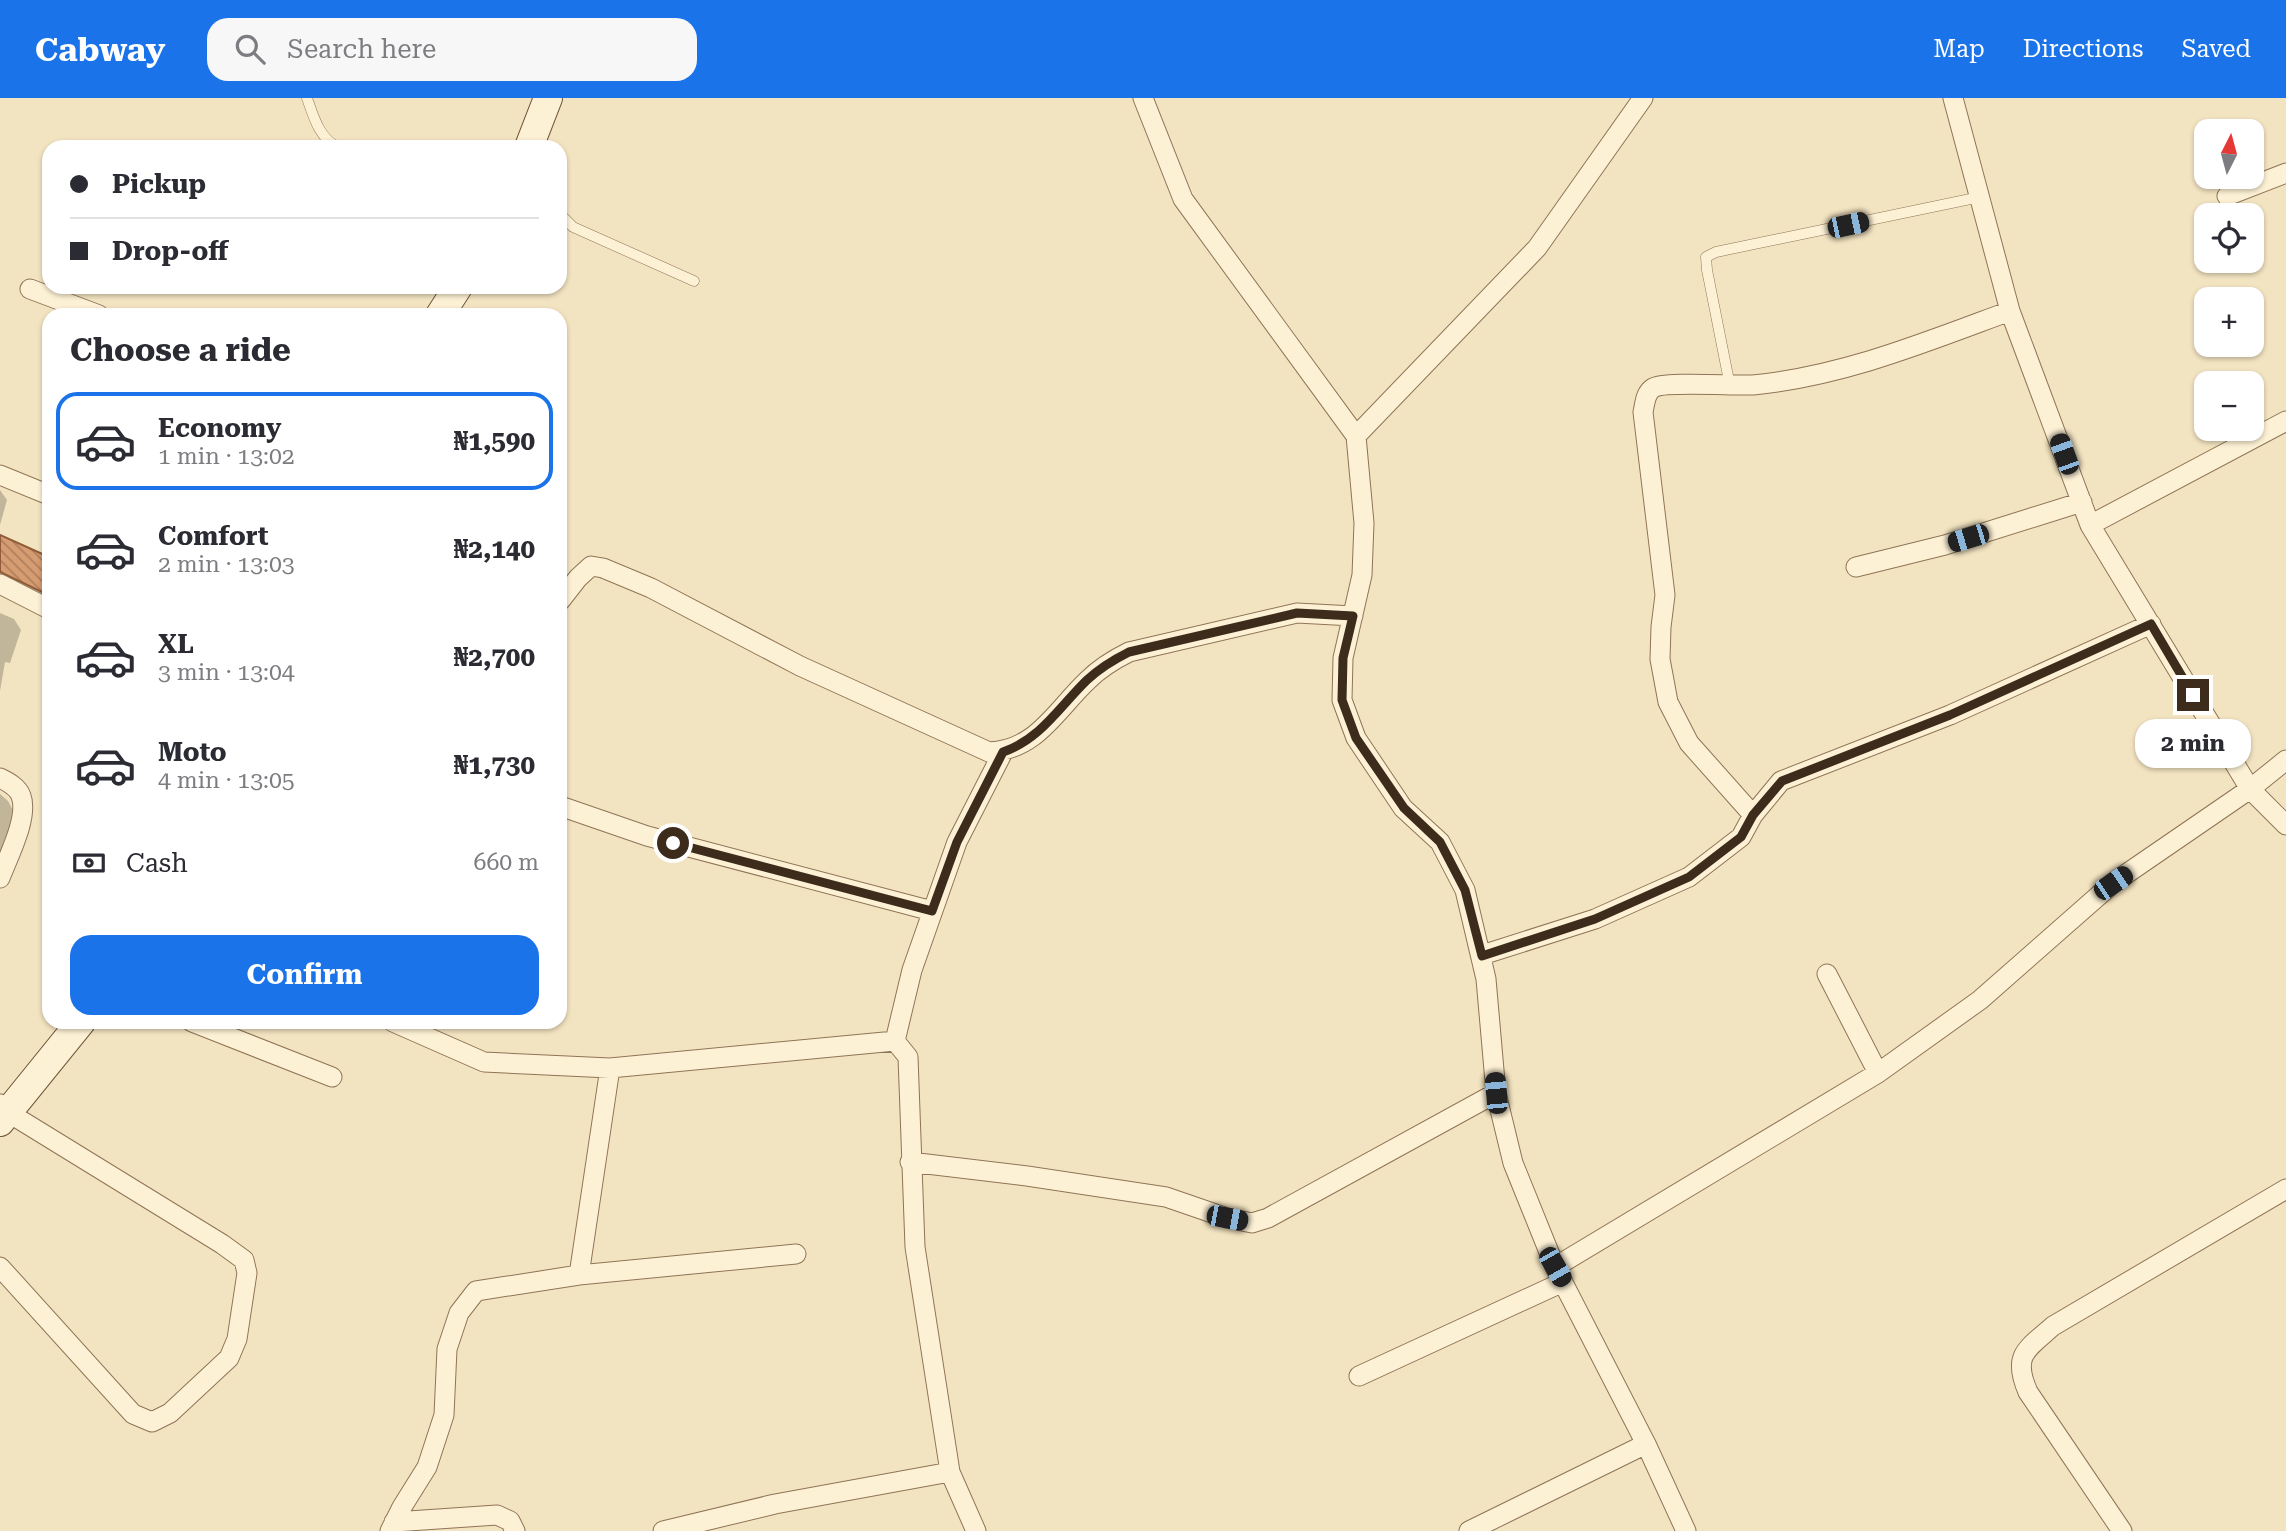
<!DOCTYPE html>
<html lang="en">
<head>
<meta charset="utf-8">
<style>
  :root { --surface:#fff; --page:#f7f7f7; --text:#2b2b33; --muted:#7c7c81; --line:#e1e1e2; --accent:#1a73e8 }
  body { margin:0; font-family:"Roboto Serif",serif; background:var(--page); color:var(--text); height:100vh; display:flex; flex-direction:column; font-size:26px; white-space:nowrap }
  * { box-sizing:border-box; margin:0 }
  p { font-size:23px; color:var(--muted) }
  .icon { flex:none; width:38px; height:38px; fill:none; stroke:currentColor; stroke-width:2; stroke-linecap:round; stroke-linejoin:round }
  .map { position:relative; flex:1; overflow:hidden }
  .details { position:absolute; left:42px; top:210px; width:525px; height:721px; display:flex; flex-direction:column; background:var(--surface); border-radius:21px; box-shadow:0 2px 5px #0004 }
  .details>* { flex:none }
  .banner { position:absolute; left:42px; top:42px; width:525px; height:154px; border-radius:21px; box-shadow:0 2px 5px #0004; display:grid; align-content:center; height:154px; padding:0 28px; background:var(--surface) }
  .needle { width:46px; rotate:6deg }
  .controls { position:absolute; left:2194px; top:21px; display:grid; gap:14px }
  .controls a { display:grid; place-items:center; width:70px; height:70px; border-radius:14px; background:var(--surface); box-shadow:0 2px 5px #0004; font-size:35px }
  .end { position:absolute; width:32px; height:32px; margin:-16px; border:9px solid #3d2c1c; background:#fff; box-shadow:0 0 0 4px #fff }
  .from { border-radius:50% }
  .bubble { position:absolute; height:49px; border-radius:21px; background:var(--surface); box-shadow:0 2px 5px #0004; font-size:23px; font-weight:700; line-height:49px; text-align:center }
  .car { position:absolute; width:21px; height:42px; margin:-21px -10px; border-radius:9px; box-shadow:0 0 5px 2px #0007; background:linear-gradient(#222 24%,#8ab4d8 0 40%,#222 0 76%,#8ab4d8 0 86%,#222 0) }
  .banner b { display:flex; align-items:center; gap:24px; height:66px; font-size:26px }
  .banner b+b { border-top:2px solid var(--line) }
  .banner i { width:18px; height:18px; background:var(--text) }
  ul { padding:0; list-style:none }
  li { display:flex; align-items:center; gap:21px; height:98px; margin:0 14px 10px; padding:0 14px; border:4px solid transparent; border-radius:21px }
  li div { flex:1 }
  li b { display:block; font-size:26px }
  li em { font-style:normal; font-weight:700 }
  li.active { border-color:var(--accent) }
  li>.icon { width:63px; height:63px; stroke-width:1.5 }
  h2 { padding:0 28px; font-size:32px; line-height:84px }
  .pay { display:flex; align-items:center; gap:18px; height:77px; padding:0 28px; font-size:26px }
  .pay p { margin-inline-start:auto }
  .action { display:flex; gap:14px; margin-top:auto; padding:14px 28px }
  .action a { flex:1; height:80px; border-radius:21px; background:var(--accent); color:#fff; font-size:28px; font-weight:700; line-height:80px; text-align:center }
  header { display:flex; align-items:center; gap:42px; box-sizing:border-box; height:98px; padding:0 35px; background:var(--accent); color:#fff }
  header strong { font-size:33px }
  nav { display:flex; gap:38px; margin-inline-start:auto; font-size:24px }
  .search { width:490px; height:63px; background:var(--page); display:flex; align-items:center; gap:18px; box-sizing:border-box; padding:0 24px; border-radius:21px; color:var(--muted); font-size:26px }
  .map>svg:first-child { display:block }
  .shadow { fill:#0003 }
  .building { fill:url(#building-back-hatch); stroke:#915c39; stroke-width:2 }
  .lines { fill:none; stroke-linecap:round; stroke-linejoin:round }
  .service-casing { stroke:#8f7456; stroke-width:11 }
  .minor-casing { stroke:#8f7456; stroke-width:21 }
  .secondary-casing { stroke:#705539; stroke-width:30 }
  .service { stroke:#fdf1d5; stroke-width:10 }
  .minor { stroke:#fdf1d5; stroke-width:19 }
  .secondary { stroke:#fdf1d5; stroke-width:28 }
  .route { stroke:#3d2c1c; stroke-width:9 }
</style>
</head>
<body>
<header>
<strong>Cabway</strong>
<div class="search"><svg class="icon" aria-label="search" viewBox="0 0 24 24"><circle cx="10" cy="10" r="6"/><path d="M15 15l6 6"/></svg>Search here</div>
<nav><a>Map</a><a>Directions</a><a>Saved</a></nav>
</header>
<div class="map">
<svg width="2286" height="1433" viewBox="0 0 2286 1433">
  <defs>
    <pattern id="building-back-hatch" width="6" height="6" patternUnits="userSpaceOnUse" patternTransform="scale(1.75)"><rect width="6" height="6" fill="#d69c72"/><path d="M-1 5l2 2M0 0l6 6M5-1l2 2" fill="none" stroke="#af7f5d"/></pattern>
  </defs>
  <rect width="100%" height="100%" fill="#f3e4c1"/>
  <path class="shadow" d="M0,392l7,10 -7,25z
    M0,438l49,23v42l-49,-23z
    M0,515l14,6 7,11 -11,33 -5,-1 -5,29z
    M0,696l8,7 7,13 -1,20 -14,18z"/>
  <path class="building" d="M0,437l49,22v25l-5,11 -44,-21z"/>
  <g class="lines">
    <defs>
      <path id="service" d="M307,0c6,17 13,43 32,49
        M560,116l13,13 121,54
        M1730,288l-23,-116 -1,-13 10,-5 264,-55"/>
      <path id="minor" d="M1143,0l40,101 173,237 8,87 -2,52 -19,83 -1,42 14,38 47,70 37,34 25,48 21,89 10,114 17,70 42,104 91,177 40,87
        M1953,0l57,213 80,214 160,264 36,36
        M2227,98l59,-23
        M30,191l69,26
        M1356,338l181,-188 106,-150
        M0,377l49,20
        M2090,427l196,-104
        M1856,469l89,-22 137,-43
        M0,486l49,25
        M560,503l18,-23 13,-12 12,2 48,20 149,78 189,86c48,-2 67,-42 99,-72 12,-12 25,-20 41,-28l168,-39 56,3
        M0,680c8,4 18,9 21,18 8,21 -13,61 -21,82
        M560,708l87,30 285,75
        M1753,717l-64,-72 -21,-41 -8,-43 1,-32 4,-32 -22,-183c2,-8 2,-19 10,-24 11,-7 81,-2 100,-3 91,-9 173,-43 257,-74
        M1482,857l113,-36 94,-42 52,-40 12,-22 28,-34 169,-66 201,-91
        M1827,876l51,99
        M192,924l140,55
        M393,924l91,40 126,6 285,-27 13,16 7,190 35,225 26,59
        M895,943l17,-71 45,-128 46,-90
        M910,1064l117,14 139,21 61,21 25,5 16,-5 228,-125
        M0,1169l133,147 19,8 18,-9 59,-55 8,-19 10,-66 -3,-13 -22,-16 -213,-131 -8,-9
        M1555,1169l323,-194 102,-73 133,-117 137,-94 36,-29
        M579,1177l31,-207
        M1359,1278l204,-94
        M394,1424l103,-7 13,6 5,10
        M390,1433l12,-24 25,-40 17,-52 3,-66 12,-36 17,-22 103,-16 217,-21
        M663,1433l112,-27 175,-32
        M1469,1433l177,-87
        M2122,1433l-94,-139c-16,-37 -2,-42 25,-66l233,-137"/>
      <path id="secondary" d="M529,49l19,-49
        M440,217l18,-28
        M0,1024l81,-100"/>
    </defs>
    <use href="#service" class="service-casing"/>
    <use href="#minor" class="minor-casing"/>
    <use href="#secondary" class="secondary-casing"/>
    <use href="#service" class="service"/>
    <use href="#minor" class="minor"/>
    <use href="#secondary" class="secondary"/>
  </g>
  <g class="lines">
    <path class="route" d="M673,745l259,68 25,-69 46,-90c38,-13 57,-46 84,-72 13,-12 26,-20 42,-28l168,-39 56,3 -10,42 -1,42 14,38 48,70 36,34 25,48 17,66 113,-37 94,-42 52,-40 12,-22 29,-34 168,-66 201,-91 42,71"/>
  </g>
</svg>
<div class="controls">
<a><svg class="needle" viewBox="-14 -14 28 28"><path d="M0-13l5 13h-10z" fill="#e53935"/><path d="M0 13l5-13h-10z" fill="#7c7c81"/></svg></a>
<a><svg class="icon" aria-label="locate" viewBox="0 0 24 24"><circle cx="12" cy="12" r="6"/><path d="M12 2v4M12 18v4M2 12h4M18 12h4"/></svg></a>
<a>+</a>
<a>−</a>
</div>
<i class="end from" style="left:673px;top:745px"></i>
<i class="end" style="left:2193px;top:597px"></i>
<div class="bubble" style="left:2135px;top:621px;width:116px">2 min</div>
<i class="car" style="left:1848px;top:127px;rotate:78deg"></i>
<i class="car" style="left:2064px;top:356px;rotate:340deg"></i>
<i class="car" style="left:1968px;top:440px;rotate:253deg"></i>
<i class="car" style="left:2113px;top:785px;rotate:56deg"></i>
<i class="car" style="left:1496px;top:995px;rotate:355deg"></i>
<i class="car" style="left:1227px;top:1120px;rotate:101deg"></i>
<i class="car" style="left:1555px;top:1169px;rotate:150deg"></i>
<div class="banner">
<b><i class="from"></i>Pickup</b>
<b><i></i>Drop-off</b>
</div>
<section class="details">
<h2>Choose a ride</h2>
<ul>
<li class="active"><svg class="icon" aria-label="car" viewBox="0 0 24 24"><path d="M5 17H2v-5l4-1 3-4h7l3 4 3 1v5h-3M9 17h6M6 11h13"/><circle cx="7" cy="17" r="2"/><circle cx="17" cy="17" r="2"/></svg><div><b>Economy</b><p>1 min · 13:02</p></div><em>₦1,590</em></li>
<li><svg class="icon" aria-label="car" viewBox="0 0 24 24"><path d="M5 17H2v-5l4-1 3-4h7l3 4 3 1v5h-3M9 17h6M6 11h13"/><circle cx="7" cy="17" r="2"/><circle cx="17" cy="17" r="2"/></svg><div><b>Comfort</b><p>2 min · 13:03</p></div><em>₦2,140</em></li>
<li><svg class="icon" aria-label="car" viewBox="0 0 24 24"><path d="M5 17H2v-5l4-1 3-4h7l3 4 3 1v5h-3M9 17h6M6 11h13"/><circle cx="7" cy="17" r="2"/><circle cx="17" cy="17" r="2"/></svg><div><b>XL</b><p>3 min · 13:04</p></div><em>₦2,700</em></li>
<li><svg class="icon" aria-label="car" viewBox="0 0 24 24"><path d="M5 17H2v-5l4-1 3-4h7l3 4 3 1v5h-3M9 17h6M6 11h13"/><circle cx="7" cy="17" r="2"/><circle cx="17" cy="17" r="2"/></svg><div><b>Moto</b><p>4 min · 13:05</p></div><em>₦1,730</em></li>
</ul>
<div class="pay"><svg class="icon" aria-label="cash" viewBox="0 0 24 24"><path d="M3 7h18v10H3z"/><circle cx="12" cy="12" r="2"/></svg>Cash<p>660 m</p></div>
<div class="action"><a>Confirm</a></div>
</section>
</div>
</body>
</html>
